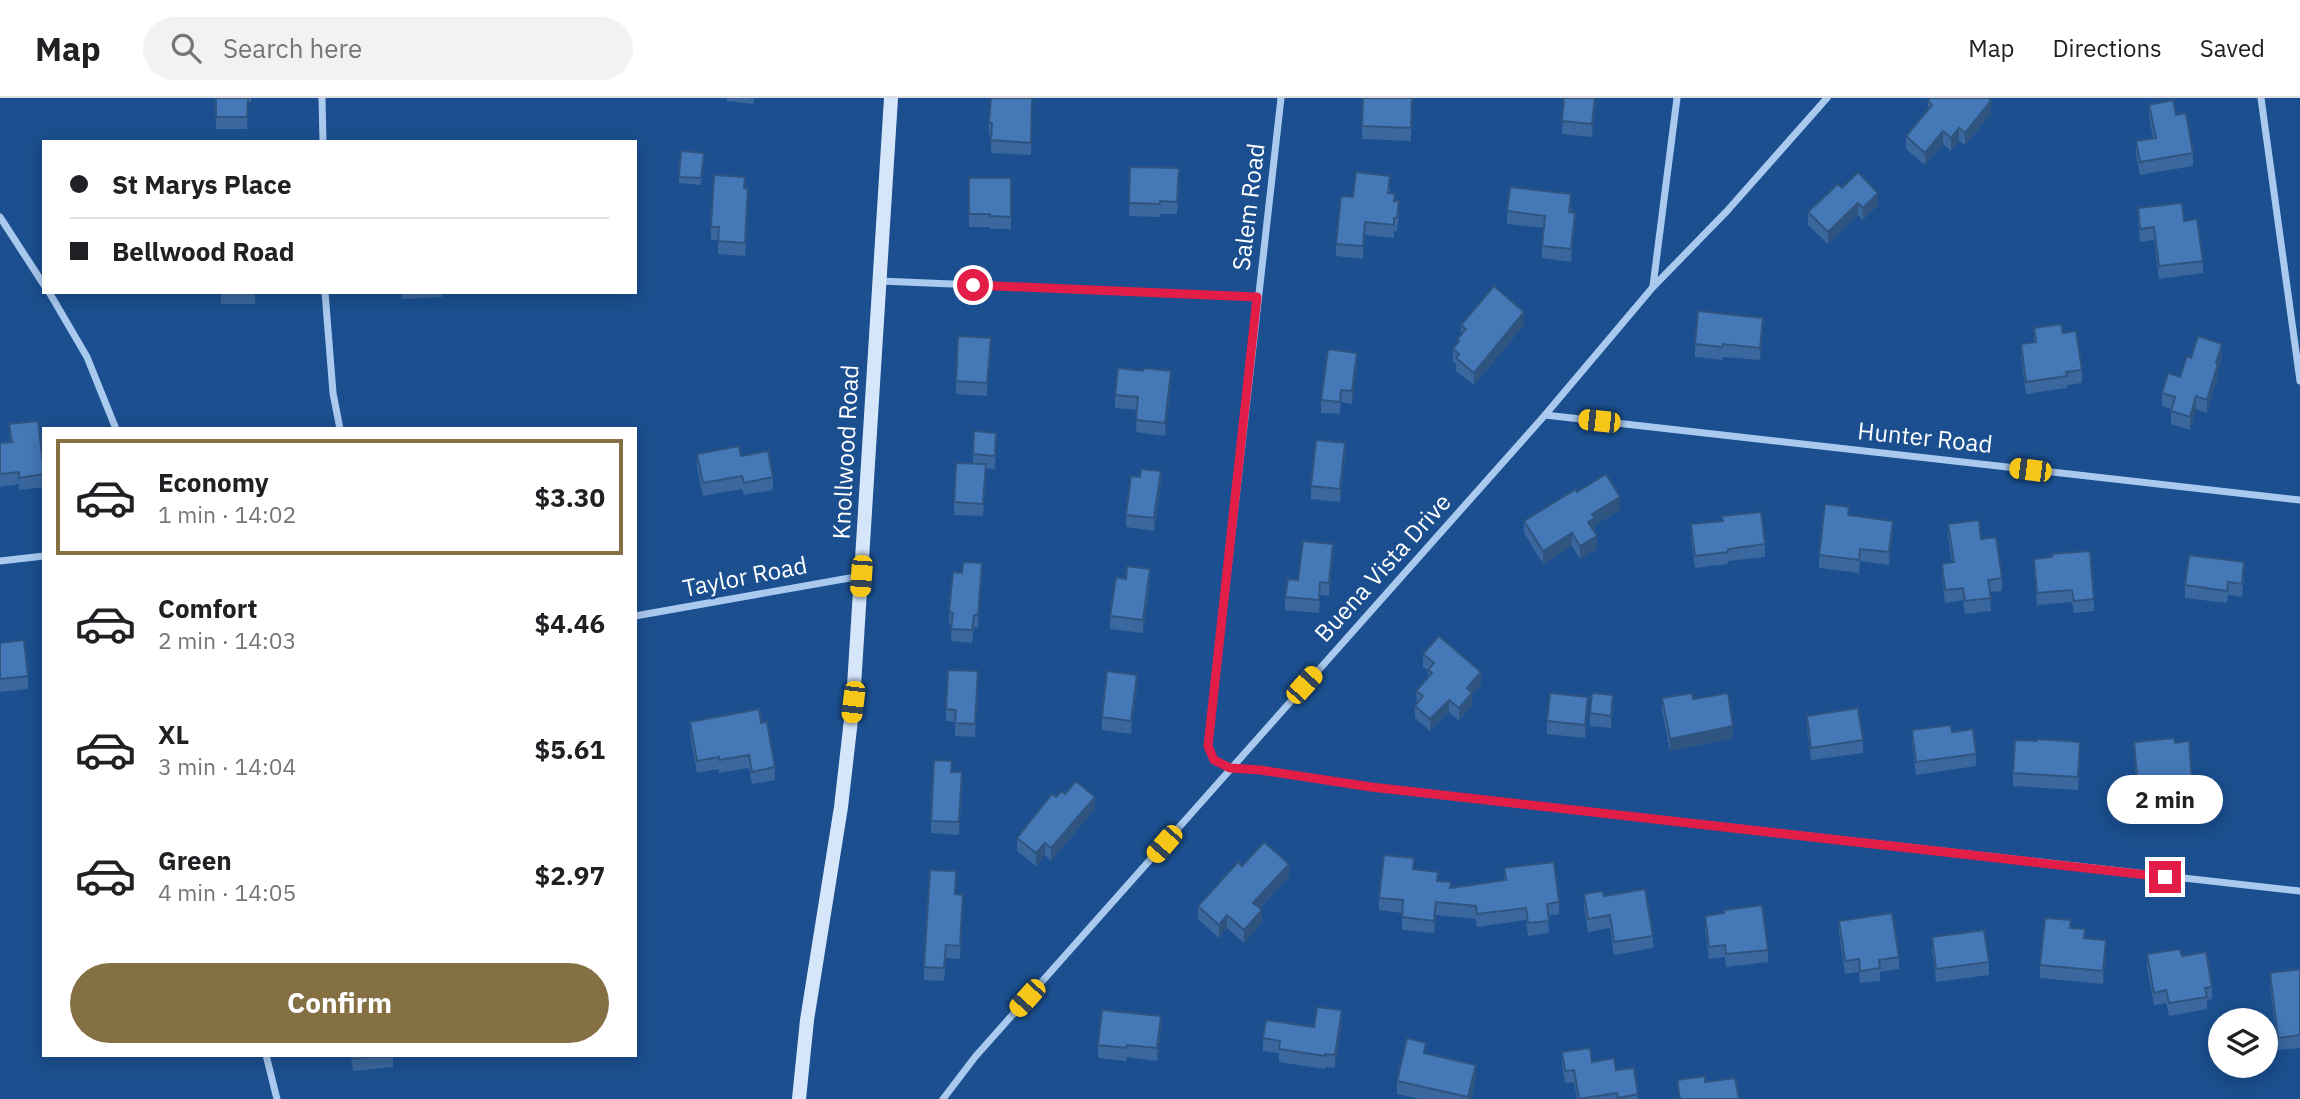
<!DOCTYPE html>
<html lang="en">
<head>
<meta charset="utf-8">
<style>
  :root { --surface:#fff; --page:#f2f2f2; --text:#202124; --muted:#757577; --line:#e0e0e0; --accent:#847042 }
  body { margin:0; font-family:"IBM Plex Sans",sans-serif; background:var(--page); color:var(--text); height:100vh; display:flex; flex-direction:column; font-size:26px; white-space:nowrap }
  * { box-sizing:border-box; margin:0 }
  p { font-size:23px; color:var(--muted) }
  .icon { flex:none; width:38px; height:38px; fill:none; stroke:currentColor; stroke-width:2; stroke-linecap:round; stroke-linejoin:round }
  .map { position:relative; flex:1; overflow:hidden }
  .sheet { position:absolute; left:42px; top:329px; width:595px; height:630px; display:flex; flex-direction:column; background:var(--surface); border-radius:0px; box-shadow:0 4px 18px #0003 }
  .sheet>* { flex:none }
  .hud { position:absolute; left:42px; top:42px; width:595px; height:154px; border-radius:0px; box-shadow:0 4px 18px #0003; display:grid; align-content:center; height:154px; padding:0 28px; background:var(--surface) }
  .fabs { position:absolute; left:2208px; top:910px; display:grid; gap:14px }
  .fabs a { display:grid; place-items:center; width:70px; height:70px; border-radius:50%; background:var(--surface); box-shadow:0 4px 18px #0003; font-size:35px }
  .end { position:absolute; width:32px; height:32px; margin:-16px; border:9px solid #e11d48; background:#fff; box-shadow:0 0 0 4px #fff }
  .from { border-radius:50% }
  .bubble { position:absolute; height:49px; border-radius:24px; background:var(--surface); box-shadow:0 4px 18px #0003; font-size:23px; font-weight:700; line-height:49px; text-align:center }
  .car { position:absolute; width:21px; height:42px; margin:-21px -10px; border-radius:9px; box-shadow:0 0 5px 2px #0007; background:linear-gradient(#f5c518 24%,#345 0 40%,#f5c518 0 76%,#345 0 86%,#f5c518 0) }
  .hud b { display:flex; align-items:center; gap:24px; height:66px; font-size:26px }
  .hud b+b { border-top:2px solid var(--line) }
  .hud i { width:18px; height:18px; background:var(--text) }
  ul { padding:12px 0 0; list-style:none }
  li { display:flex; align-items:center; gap:21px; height:116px; margin:0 14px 10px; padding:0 14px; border:4px solid transparent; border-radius:0px }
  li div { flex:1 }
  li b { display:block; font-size:26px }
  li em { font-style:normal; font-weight:700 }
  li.current { border-color:var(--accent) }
  li>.icon { width:63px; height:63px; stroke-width:1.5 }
  .button { display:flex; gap:14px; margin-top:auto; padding:14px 28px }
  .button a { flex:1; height:80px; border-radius:42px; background:var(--accent); color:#fff; font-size:28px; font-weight:700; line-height:80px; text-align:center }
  header { display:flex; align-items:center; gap:42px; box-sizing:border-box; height:98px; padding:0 35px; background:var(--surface); border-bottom:2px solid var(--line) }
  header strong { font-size:33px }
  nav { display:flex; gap:38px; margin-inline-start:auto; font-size:24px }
  .search { width:490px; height:63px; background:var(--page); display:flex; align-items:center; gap:18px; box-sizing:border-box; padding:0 24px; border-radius:38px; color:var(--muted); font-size:26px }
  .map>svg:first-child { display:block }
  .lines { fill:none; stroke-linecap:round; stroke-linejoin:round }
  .street { stroke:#a9c9ee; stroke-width:7 }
  .secondary { stroke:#d6e6fa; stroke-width:14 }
  .wall { fill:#3a679d }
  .shaded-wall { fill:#305480 }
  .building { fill:#4478b7; stroke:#305480; stroke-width:2 }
  .route { stroke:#e11d48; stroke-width:9 }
  .labels { text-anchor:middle; stroke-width:6; stroke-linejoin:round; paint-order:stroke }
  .street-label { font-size:24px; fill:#fff; stroke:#1b4f8f }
</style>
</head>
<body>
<header>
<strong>Map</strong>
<div class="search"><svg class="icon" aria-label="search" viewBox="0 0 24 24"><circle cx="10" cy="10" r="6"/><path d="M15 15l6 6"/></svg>Search here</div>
<nav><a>Map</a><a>Directions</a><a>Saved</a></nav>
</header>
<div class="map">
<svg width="2300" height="1001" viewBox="0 0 2300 1001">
  <rect width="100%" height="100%" fill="#1b4f8f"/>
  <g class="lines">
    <path class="street" d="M322,0l1,44
      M1281,0l-73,648 6,14 17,8 29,2 111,17 929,104
      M2261,0l39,283
      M0,119l44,68
      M880,183l377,16
      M1653,188l24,-188
      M49,194l38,65 29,72
      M325,194l8,101 7,36
      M1545,317l755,85
      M0,463l44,-5
      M635,518l226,-40
      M266,957l11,44
      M943,1001l32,-42 570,-642 108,-128 74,-76 100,-113"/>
    <path class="secondary" d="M799,1001l8,-79 34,-213 12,-105 38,-604"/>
  </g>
  <path class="wall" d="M216,0h35v4h-3l-1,27h-31z
    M727,0h27l-1,6 -26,-3z
    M1032,0l-1,57 -40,-2v-18h-2v-13z
    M1412,0l-1,43 -49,-2v-13z
    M1564,0h32l-4,39 -30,-3z
    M1928,3l63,13 -26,31 -6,-4 -8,10 -8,-7 -18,21 -19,-16v-13l22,-26z
    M2149,7l27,10 17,38v13l-53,9 -4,-21v-13l17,-3 -4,-21z
    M704,62l-3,25 -22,-2v-6z
    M1130,69l49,14 -2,33h-17v3l-31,-1z
    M969,80h42v51h-21v-2h-21z
    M745,90l3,13 -3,55 -27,-2v-14h-7v-13z
    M1390,90v5l5,8 4,13 -2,17h-3v7l-29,-3 -2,24 -27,-3v-12l17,-47z
    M1842,90l36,17 -15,15 -5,-5 -30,29 -20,-19v-13z
    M1571,109v5l4,14 -4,36 -29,-4v-12l2,-18 -37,-4v-13z
    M2138,110l46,13 19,40v12l-44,6 -5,-39 -14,2 -2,-21z
    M221,194h34v12h-34z
    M402,194h40v5l-40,2z
    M1461,227h63l-50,60 -18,-14v-7l-3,-2v-13l4,-5v-5l4,-4z
    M2034,230l29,5 19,37v13l-15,2v3l-41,6 -5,-37v-13l13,-2z
    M1763,233l-3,29 -37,-3 -1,3 -27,-3v-13z
    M991,253l-4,45 -31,-2v-13z
    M2222,259l-4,13v6l-11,37 -11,-4 -6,21 -19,-6v-15l-9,-3v-13l18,-16 11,-19z
    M1357,268l-5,38 -11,-2 -1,12 -19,-1v-13z
    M1171,286l-6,52 -29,-4 1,-22 -22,-2v-13z
    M9,326l35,47v16l-25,3v-6l-19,3v-44l10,-1z
    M996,348l-1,23 -9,-1 -3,48 -29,-1v-13l19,-38v-10z
    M697,356l44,2 32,21v13l-29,5 -2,-6 -39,7 -6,-29z
    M1345,358l-5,46 -29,-3v-13z
    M1161,386l-7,47 -28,-4v-12z
    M1577,394l43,18 -25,15v6l-1,1 3,17 -17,10 -8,-13 -29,18 -19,-31v-12z
    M1849,417l44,19 -4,31 -29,-4 -1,12 -40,-5v-13z
    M1691,426l74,20v13l-37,4v3l-33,4 -4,-31z
    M1948,426l33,15 21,39v13l-12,1 1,19 -26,3 -2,-14 -18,3 -3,-26v-13l10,-1 -4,-27z
    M1333,459l-4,39 -9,-1 -1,18 -34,-3v-13l13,-17z
    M2034,461l60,40v12l-20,2 -2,-11 -35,3 -3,-34z
    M2244,477l-2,22 -14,-2 -1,8 -42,-5v-13z
    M982,478l-4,52 -4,-1 -2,16 -21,-2 1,-16h-3v-13z
    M1126,481l24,3 -7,51 -33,-4v-13z
    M0,545l28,33v13l-28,3z
    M1423,556l58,31 -9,10v10l-13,16 -10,-9 -19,19 -15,-13v-12l2,-3 -1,-12 12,-13v-8l-5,-3z
    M978,586l-3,53 -20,-1v-14l-9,-1v-12z
    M1137,589l-6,47 -29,-4v-13z
    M1662,600l31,1 40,39 -63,13 -8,-40z
    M1613,610l-2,20 -21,-2v-13z
    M1588,612l-3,28 -38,-4v-13z
    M1807,618l56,24v13l-52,7 -4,-32z
    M690,624l71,1 14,44v13l-23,4 -3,-16 -30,5v-4l-22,4 -7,-39z
    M1912,632l40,2 24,22v12l-60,9 -4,-33z
    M2134,644l41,1 17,36v13l-14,2v3l-40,4 -4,-46z
    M2080,657l-2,35 -65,-4v-13z
    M952,674l10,13 -3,50 -28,-2v-12z
    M1065,696l30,15 -44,52 -6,-6 -9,11 -19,-15v-13l39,-41z
    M1504,770l55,34v12l-11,2 1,17 -21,3 -2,-16 -49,7 -1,-8 -40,-4 -2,18 -32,-3v-17l-23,-3v-12l35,-29 37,19 53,-8z
    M1289,779l-29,31 2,15 -18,20 -17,-15 -8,10 -21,-19v-13z
    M956,786l-1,11 8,13 -3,51 -14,-1 -2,23 -20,-1v-13z
    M1584,796l20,2 49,40v12l-39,7 -4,-27 -22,4 -4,-25z
    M1705,818l63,34v12l-42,5 -1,-10 -16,2 -4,-31z
    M1839,823l60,36v12l-19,3v9l-20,2 -1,-11 -14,2 -6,-40z
    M2071,830l35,25 -3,31 -63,-6v-13z
    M1932,839l57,25v13l-53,7 -4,-32z
    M2147,856l35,2 30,31v12l-5,1v9l-38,7 -3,-13 -12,2 -7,-38z
    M2300,871v79l-22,2 -8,-65v-12z
    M1342,925l-7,45 -10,-1v2l-46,-7v-9l-16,-2v-13l51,-11z
    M1161,931l-4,32 -30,-4 -1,4 -28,-3v-13z
    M1562,954l54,18 22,24v5h-61l-3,-17 -9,1 -3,-18z
    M1426,956l50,23 -5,22h-51l-23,-5v-13z
    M351,957h42v12l-40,4z"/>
  <path class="shaded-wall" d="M1595,0h1l-4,39v-13z
    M1991,3v13l-26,31v-12z
    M1959,30v13l-8,10v-13z
    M1943,33v13l-18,21v-12z
    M1878,95v12l-15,15v-12z
    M1858,105v12l-30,29v-12z
    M1575,115v13l-4,36v-13z
    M1365,124v13l-2,24v-13z
    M1524,214v13l-50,60v-12z
    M1763,220v13l-3,29v-12z
    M991,240v13l-4,45v-13z
    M2222,246v13l-4,13v6l-11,37v-13z
    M1357,255v13l-5,38v-13z
    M1171,273v13l-6,52v-13z
    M2196,298v13l-6,21v-13z
    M1345,345v13l-5,46v-13z
    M1161,373v13l-7,47v-13z
    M1620,399v13l-25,15v6l-7,4v-13l4,-8z
    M1893,423v13l-4,31v-13z
    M1572,435v13l-29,18v-13z
    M1597,438v13l-17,10v-13z
    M1333,446v13l-4,39v-13z
    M982,465v13l-4,52v-13z
    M1150,471v13l-7,51v-13z
    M1481,574v13l-9,10v10l-13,16v-13l8,-20z
    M1137,577v12l-6,47v-13z
    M1613,597v13l-2,20v-12z
    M1588,599v13l-3,28v-13z
    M1449,602v12l-19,19v-12z
    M1733,628v12l-63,13v-12z
    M1095,699v12l-44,52v-13z
    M1045,745v12l-9,11v-13z
    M1289,766v13l-36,38v-12z
    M963,797v13l-3,51v-13z
    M1436,804v13l-2,18v-12z
    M1262,812v13l-18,20v-13z
    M1227,817v13l-8,10v-13z
    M2106,842v13l-3,31v-13z
    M1342,912v13l-7,45v-13z
    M1161,918v13l-4,32v-13z
    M1476,967v12l-5,22h-3z"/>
  <path class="building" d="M216,0h32l-1,19h-31z
    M991,0h41l-1,45 -40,-3 1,-17 -3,-1z
    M1363,0h49l-1,30 -49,-2z
    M1564,0h31l-3,26 -30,-3z
    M1930,0h58l3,3 -26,32 -6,-5 -8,10 -8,-7 -18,22 -19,-17 26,-31 -4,-4z
    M2173,2l3,15 10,-2 7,40 -53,9 -4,-21 20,-3 -7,-33z
    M681,53l23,2 -3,25 -22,-1z
    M1130,69l49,1 -2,34 -17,-1v3l-31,-1z
    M1356,74l34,4 -2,17 7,1 -1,7h5l-2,17h-3v7l-29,-3 -2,24 -27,-2 5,-48 12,1z
    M1858,74l20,21 -15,15 -5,-5 -30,29 -20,-20 30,-28 4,4z
    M714,77l31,2 -1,11h4l-3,55 -27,-2 1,-14h-8z
    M969,80h42v39l-21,-1v-2h-21z
    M1510,89l61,7 -2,18 6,1 -4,36 -29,-3 3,-30 -38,-5z
    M2182,105l2,18 13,-2 6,42 -44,5 -5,-39 -14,2 -2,-21z
    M1494,188l30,26 -50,61 -18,-15 3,-4 -6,-5 6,-8 -2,-2 9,-10 -5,-4z
    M1698,213l65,7 -3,30 -37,-4 -1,3 -27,-3z
    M2061,226l2,9 13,-2 6,39 -16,2 1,4 -41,6 -5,-38 15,-2 -2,-14z
    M958,238l33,2 -4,45 -31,-2z
    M2198,238l24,8 -6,19 2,1 -11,36 -11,-4 -6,21 -19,-6 4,-14 -13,-4 6,-20 12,4 7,-21 4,2z
    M1328,251l29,4 -5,38 -11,-1 -1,12 -19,-2z
    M1118,270l25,3 1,-3 27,3 -6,52 -29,-3 2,-23 -23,-2z
    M38,323l6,53 -25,4v-6l-19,2v-31l12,-1 -3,-18z
    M974,333l22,2 -1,23 -22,-2z
    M1316,342l29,3 -5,46 -29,-3z
    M739,348l2,10 27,-5 5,26 -29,6 -2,-7 -39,7 -6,-29z
    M956,365l30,1 -3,40 -29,-2z
    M1141,371l20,2 -7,47 -28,-3 5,-39 9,1z
    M1606,376l14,23 -28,17 3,4 -7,4 9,14 -17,10 -8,-13 -29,18 -19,-30 52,-32 1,3z
    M1825,406l24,3 -1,8 45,6 -4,31 -29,-3 -1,11 -40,-5z
    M1761,414l4,32 -37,5v3l-33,4 -4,-32 32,-3 -1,-5z
    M1979,422l2,19 15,-2 6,41 -14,2 3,18 -26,3 -2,-13 -18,2 -3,-26 12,-2 -6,-38z
    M1303,443l30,3 -4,39 -9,-1 -1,18 -34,-3 3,-18 10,1z
    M2090,453l4,48 -20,2 -2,-11 -35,3 -3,-34 18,-2 -1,-3z
    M2189,457l55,7 -2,22 -14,-2 -1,9 -42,-6z
    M963,464l19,1 -4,52h-4l-2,15 -21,-1 2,-16 -4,-1 4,-40 9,1z
    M1127,468l23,3 -7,51 -33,-4 6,-39 10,2z
    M1439,538l42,36 -14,16 5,5 -13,15 -10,-8 -19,19 -15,-13 8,-10 -7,-5 16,-18 -4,-3 6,-7 -11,-9z
    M24,542l4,36 -28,3v-36z
    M948,572l30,1 -3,53 -20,-1 1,-13 -10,-1z
    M1107,573l30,4 -6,46 -29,-4z
    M1550,595l38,4 -3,28 -38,-4z
    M1592,595l21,2 -2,21 -21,-3z
    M1692,595l1,6 35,-6 5,33 -63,13 -8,-41z
    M1858,610l5,32 -52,8 -4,-32z
    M759,611l2,14 6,-1 8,45 -23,5 -3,-17 -30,5v-3l-22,4 -7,-39z
    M1951,627l1,7 21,-3 3,25 -60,8 -4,-32z
    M2174,640l1,5 14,-2 3,38 -14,2v3l-40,4 -4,-46z
    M2037,641l43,3 -2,35 -65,-4 2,-33 22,1z
    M934,662l18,1 -1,11h11l-3,50 -28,-1z
    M1076,683l19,16 -44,51 -6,-5 -9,10 -19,-15 35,-44 4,3 6,-6 3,3z
    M1264,744l25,22 -36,39 9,7 -18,20 -17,-15 -8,10 -21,-19 40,-44 4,4z
    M1384,757l30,3 -1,11 25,3 -1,9 14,1 -1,6 56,-8 -2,-12 50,-6 5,40 -12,2 2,17 -21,2 -2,-15 -49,6 -1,-8 -40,-4 -2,19 -32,-4 1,-17 -24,-2z
    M930,772l26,1 -1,23 8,1 -3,51 -14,-1 -2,23 -20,-1z
    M1645,791l8,47 -39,6 -4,-27 -22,4 -4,-25 19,-3 1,5z
    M1762,807l6,45 -42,4 -1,-9 -16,2 -4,-31 19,-3v-3z
    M1892,815l7,44 -20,3 1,8 -20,3 -1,-12 -14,2 -6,-40z
    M2045,820l26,2 -1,8 15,1 -1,9 22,2 -3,31 -63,-6z
    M1984,832l5,32 -53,7 -4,-32z
    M2180,851l2,7 24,-4 6,35 -7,1 2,9 -38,6 -3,-13 -12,3 -7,-39z
    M2300,871v66l-22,3 -8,-65z
    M1317,909l25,3 -7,45 -10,-1v2l-46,-7 1,-8 -17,-3 3,-18 48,7z
    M1102,912l59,6 -4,32 -30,-3 -1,3 -28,-3z
    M1407,940l19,5 -2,10 52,12 -8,32 -71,-16z
    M1590,950l2,14 22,-4 2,12 18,-2 4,26 -20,4 -1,-5 -38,6 -5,-29 -9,1 -3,-19z
    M352,957h29l-28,4z
    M1705,978v6l30,-4 4,21h-59l-3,-19z"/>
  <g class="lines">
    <path class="route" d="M973,187l284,12 -49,449 6,14 16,8 30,2 111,17 794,90"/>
  </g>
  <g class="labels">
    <g class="street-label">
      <text transform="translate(1249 109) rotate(-83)" y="8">Salem Road</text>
      <text transform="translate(1925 340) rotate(6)" y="8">Hunter Road</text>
      <text transform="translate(846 354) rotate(-87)" y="8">Knollwood Road</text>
      <text transform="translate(1383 470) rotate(-48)" y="8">Buena Vista Drive</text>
      <text transform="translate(745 479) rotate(-11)" y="8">Taylor Road</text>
    </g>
  </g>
</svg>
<div class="fabs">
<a><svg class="icon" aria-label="layers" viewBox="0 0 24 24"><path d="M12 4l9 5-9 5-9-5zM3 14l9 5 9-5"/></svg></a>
</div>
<i class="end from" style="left:973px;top:187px"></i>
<i class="end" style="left:2165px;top:779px"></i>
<div class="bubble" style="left:2107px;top:677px;width:116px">2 min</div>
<i class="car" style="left:1599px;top:323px;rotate:276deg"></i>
<i class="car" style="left:2030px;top:372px;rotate:277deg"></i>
<i class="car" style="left:861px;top:478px;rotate:184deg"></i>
<i class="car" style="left:1304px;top:587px;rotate:42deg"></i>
<i class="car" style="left:853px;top:604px;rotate:187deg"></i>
<i class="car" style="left:1164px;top:746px;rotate:221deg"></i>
<i class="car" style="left:1027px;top:900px;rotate:222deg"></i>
<div class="hud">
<b><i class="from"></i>St Marys Place</b>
<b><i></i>Bellwood Road</b>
</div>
<section class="sheet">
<ul>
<li class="current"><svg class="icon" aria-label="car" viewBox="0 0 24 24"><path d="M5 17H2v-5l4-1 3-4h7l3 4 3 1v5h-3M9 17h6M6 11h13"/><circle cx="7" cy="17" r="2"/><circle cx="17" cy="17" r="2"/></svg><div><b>Economy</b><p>1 min · 14:02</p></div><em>$3.30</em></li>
<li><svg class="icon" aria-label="car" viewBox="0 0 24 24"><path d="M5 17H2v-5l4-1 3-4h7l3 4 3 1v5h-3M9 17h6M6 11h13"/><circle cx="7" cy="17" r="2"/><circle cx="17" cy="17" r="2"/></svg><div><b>Comfort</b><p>2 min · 14:03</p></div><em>$4.46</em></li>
<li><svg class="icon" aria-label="car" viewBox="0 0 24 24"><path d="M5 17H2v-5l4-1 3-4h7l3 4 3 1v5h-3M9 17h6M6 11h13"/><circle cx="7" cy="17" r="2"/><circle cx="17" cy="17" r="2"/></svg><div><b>XL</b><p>3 min · 14:04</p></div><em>$5.61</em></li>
<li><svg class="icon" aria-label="car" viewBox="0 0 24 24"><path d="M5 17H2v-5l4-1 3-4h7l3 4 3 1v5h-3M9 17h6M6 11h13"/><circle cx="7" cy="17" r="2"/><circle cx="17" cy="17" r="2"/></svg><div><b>Green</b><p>4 min · 14:05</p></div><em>$2.97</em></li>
</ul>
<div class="button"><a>Confirm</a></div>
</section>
</div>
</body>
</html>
